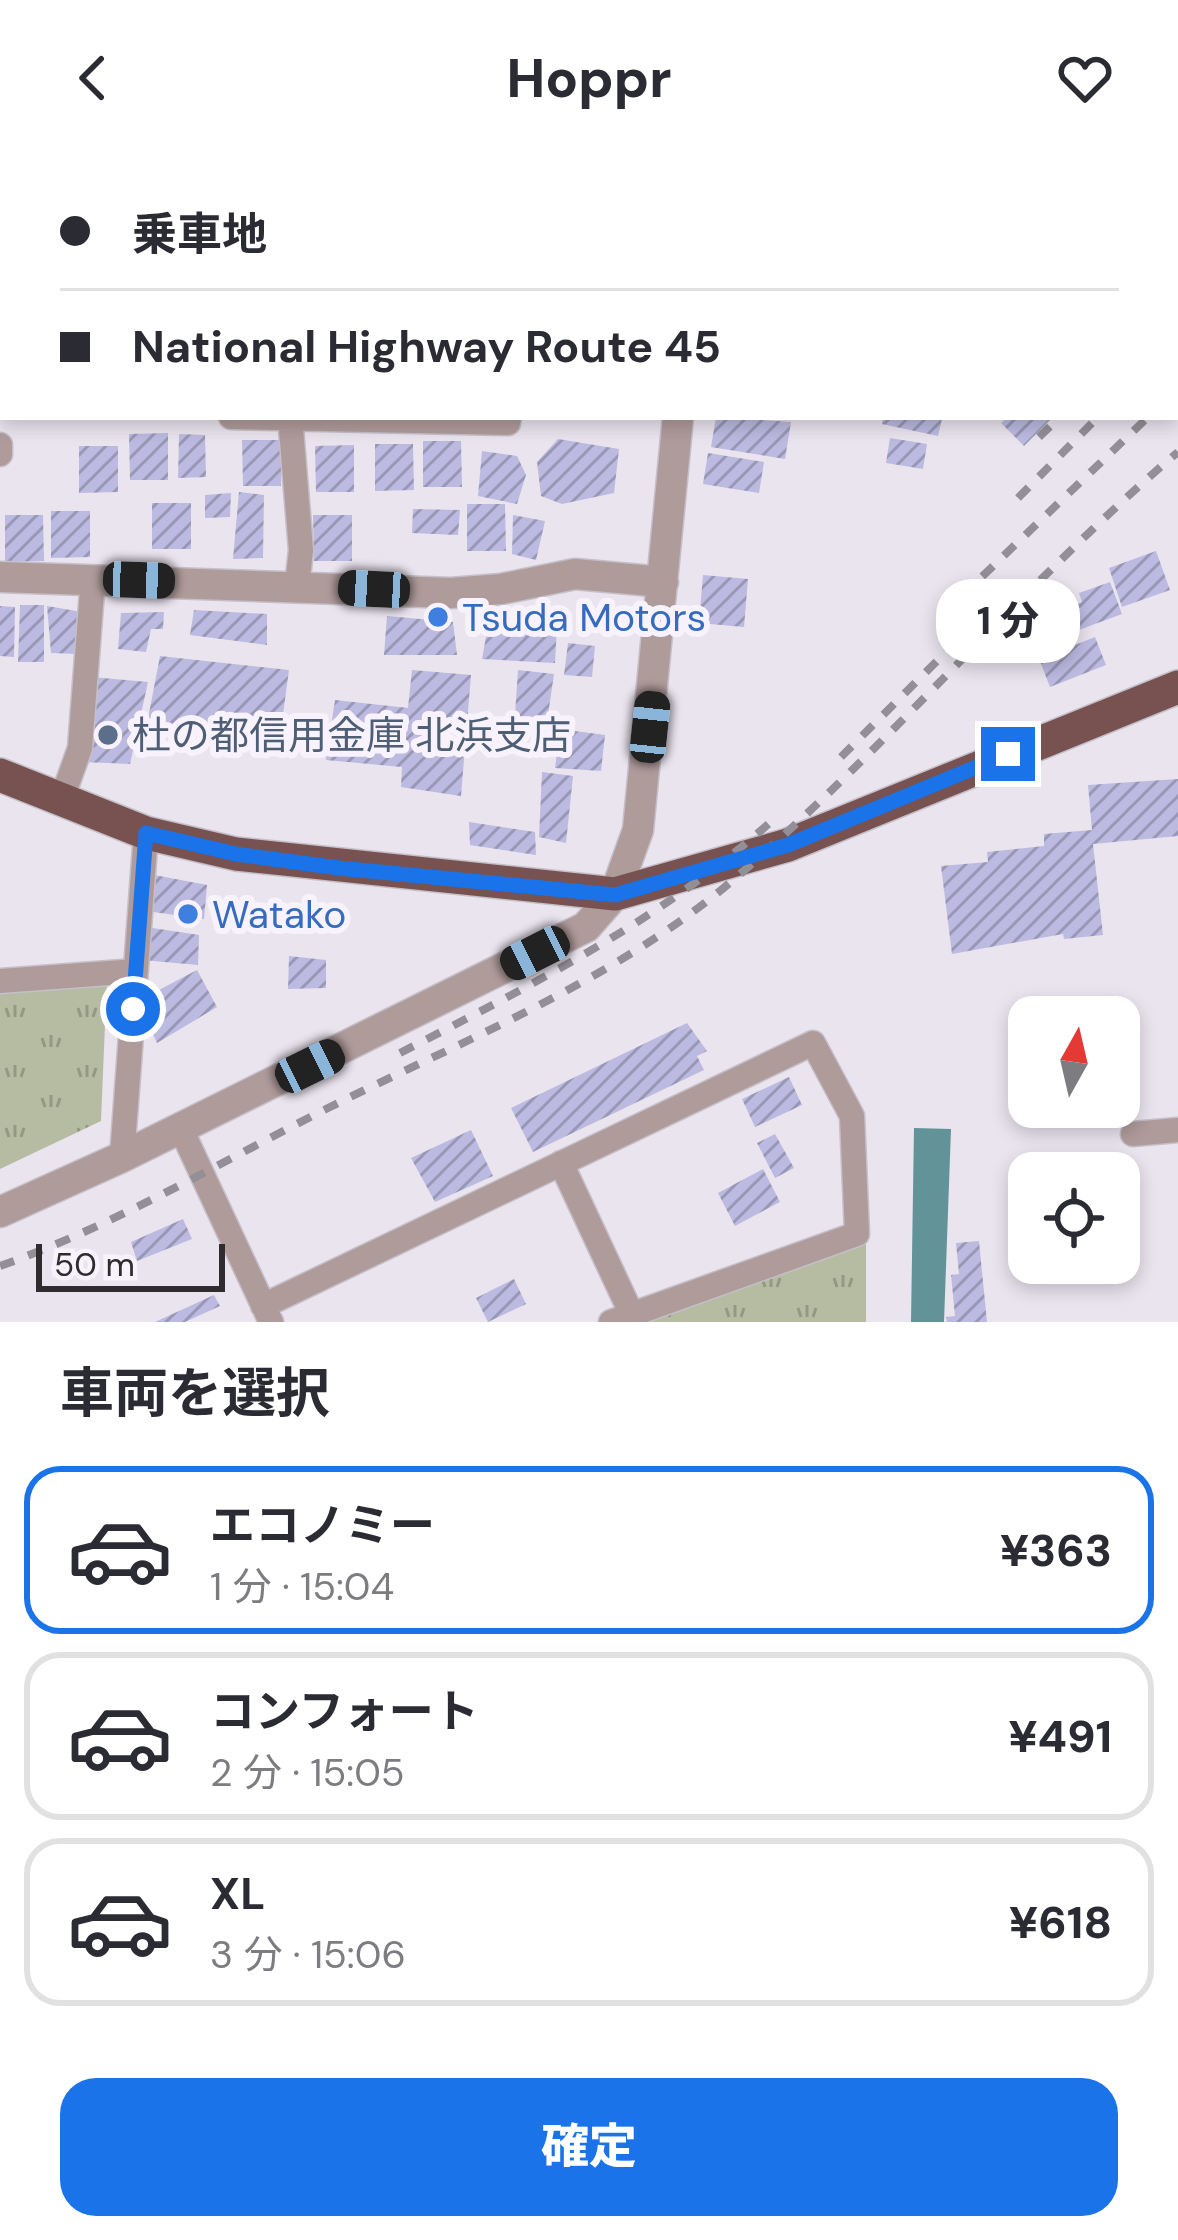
<!DOCTYPE html>
<html lang="ja">
<head>
<meta charset="utf-8">
<style>
  :root { --surface:#fff; --page:#f2f2f3; --text:#2b2b33; --muted:#7c7c81; --line:#e1e1e2; --accent:#1a73e8 }
  body { margin:0; font-family:"DM Sans","Noto Sans JP",sans-serif; background:var(--page); color:var(--text); height:100vh; display:flex; flex-direction:column; font-size:45px; white-space:nowrap }
  * { box-sizing:border-box; margin:0 }
  p { font-size:39px; color:var(--muted) }
  .icon { flex:none; width:66px; height:66px; fill:none; stroke:currentColor; stroke-width:2; stroke-linecap:round; stroke-linejoin:round }
  .map { position:relative; height:1166px; overflow:hidden }
  .sheet { display:flex; flex-direction:column; background:var(--surface); flex:1 }
  .sheet>* { flex:none }
  .hud { position:absolute; left:0px; top:0px; width:1179px; height:264px; box-shadow:0 6px 18px #0003; display:grid; align-content:center; height:264px; padding:0 60px; background:var(--surface) }
  .needle { width:78px; rotate:8deg }
  .fabs { position:absolute; left:1008px; top:840px; display:grid; gap:24px }
  .fabs a { display:grid; place-items:center; width:132px; height:132px; border-radius:24px; background:var(--surface); box-shadow:0 6px 18px #0003; font-size:60px }
  .scale { position:absolute; left:36px; bottom:30px; width:189px; box-sizing:border-box; padding-left:12px; border:6px solid #2e2c2f; border-top:0; font-size:33px; line-height:42px; white-space:nowrap; color:#2e2c2f; -webkit-text-stroke:9px #f8f2fc; paint-order:stroke }
  .end { position:absolute; width:54px; height:54px; margin:-27px; border:15px solid #1a73e8; background:#fff; box-shadow:0 0 0 6px #fff }
  .from { border-radius:50% }
  .bubble { position:absolute; height:84px; border-radius:36px; background:var(--surface); box-shadow:0 6px 18px #0003; font-size:39px; font-weight:800; line-height:84px; text-align:center }
  .car { position:absolute; width:36px; height:72px; margin:-36px -18px; border-radius:15px; box-shadow:0 0 9px 3px #0007; background:linear-gradient(#222 24%,#8ab4d8 0 40%,#222 0 76%,#8ab4d8 0 86%,#222 0) }
  .hud b { display:flex; align-items:center; gap:42px; height:114px; font-size:45px }
  .hud b+b { border-top:3px solid var(--line) }
  .hud i { width:30px; height:30px; background:var(--text) }
  ul { padding:0; list-style:none }
  li { display:flex; align-items:center; gap:36px; height:168px; margin:0 24px 18px; padding:0 36px; border:6px solid var(--line); border-radius:36px }
  li div { flex:1 }
  li b { display:block; font-size:45px }
  li em { font-style:normal; font-weight:800 }
  li.active { border-color:var(--accent) }
  li>.icon { width:108px; height:108px; stroke-width:1.5 }
  h2 { padding:0 60px; font-size:54px; line-height:144px }
  .action { display:flex; gap:24px; margin-top:auto; padding:24px 60px }
  .action a { flex:1; height:138px; border-radius:36px; background:var(--accent); color:#fff; font-size:48px; font-weight:800; line-height:138px; text-align:center }
  header { display:flex; justify-content:space-between; align-items:center; height:156px; padding:0 60px; background:var(--surface); font-size:54px; font-weight:800 }
  .map>svg:first-child { display:block }
  .park { fill:url(#park-tufts) }
  .water { fill:#619399 }
  .building { fill:url(#building-hatch) }
  .lines { fill:none; stroke-linecap:round; stroke-linejoin:round }
  .minor-casing { stroke:#c4bfc8; stroke-width:27 }
  .tertiary-casing { stroke:#c4bfc8; stroke-width:33 }
  .trunk-casing { stroke:#c4bfc8; stroke-width:36 }
  .minor { stroke:#b09b9b; stroke-width:24 }
  .tertiary { stroke:#b09b9b; stroke-width:30 }
  .trunk { stroke:#775251; stroke-width:33 }
  .rail { stroke:#938f96; stroke-width:8; stroke-dasharray:15 15; stroke-linecap:butt }
  .route { stroke:#1a73e8; stroke-width:15 }
  .shop-dot { fill:#3f7fe0; stroke:#f8f2fc; stroke-width:4.5 }
  .service-dot { fill:#5c6f8a; stroke:#f8f2fc; stroke-width:4.5 }
  .labels { text-anchor:middle; stroke-width:12; stroke-linejoin:round; paint-order:stroke }
  .shop-label { font-size:39px; fill:#366cbe; stroke:#f8f2fc; text-anchor:start }
  .service-label { font-size:39px; fill:#4e5e75; stroke:#f8f2fc; text-anchor:start }
</style>
</head>
<body>
<header><svg class="icon" aria-label="back" viewBox="0 0 24 24"><path d="M15 5l-7 7 7 7"/></svg>Hoppr<svg class="icon" aria-label="heart" viewBox="0 0 24 24"><path d="M12 20l-8-8c-3-5 5-10 8-4 3-6 11-1 8 4z"/></svg></header>
<div class="map">
<svg width="1178" height="1166" viewBox="0 0 1178 1166">
  <defs>
    <pattern id="park-tufts" width="24" height="20" patternUnits="userSpaceOnUse" patternTransform="scale(3)"><rect width="24" height="20" fill="#b5bca2"/><path d="M3 7l-1-3M5 7V3M7 7l1-3M15 17l-1-3M17 17v-4M19 17l1-3" fill="none" stroke="#949984"/></pattern>
    <pattern id="building-hatch" width="6" height="6" patternUnits="userSpaceOnUse" patternTransform="scale(3)"><rect width="6" height="6" fill="#bcbae0"/><path d="M-1 1l2-2M0 6l6-6M5 7l2-2" fill="none" stroke="#9997b6"/></pattern>
  </defs>
  <rect width="100%" height="100%" fill="#eae4ee"/>
  <path class="park" d="M107,820l-6,145 -101,48v-179z
    M866,1086v80h-224z"/>
  <path class="water" d="M914,972l37,1 -7,193h-33z"/>
  <path class="building" d="M716,261l75,5 -6,37 -74,-12z
    M883,261h49l10,2 -4,17 -56,-12z
    M1008,261h45l-29,29 -23,-23z
    M168,277v47h-38l-1,-46z
    M179,278l26,1 1,42 -28,1z
    M890,282l37,6 -4,25 -37,-6z
    M558,283l61,10 -5,44 -52,11 -21,-8 -4,-34z
    M242,284h39v46h-38z
    M423,285h38l1,46h-39z
    M375,288h38l1,46 -39,1z
    M354,289v47h-38l-1,-46z
    M79,290h39v46l-39,1z
    M482,295l35,5 9,19 -9,29 -39,-8z
    M708,297l56,9 -5,31 -56,-9z
    M239,336l25,3 -1,63 -30,1z
    M231,337l-1,24 -25,1v-23z
    M152,347h39v46h-39z
    M467,348h38l1,47h-39z
    M413,353l47,1 -2,25 -46,-2z
    M51,355h39v46l-39,1z
    M5,359h38l1,46 -39,1z
    M313,359h39v46h-38z
    M513,359l32,6 -9,39 -24,-6z
    M1156,395l14,39 -48,17 -13,-39z
    M703,419l45,4 -4,48 -45,-4z
    M1110,426l12,32 -65,24 -5,-14 23,-9 -4,-9 11,-4 -3,-9z
    M20,449h24v57h-26z
    M0,450l15,1 -1,50 -14,-1z
    M47,450l35,6 -4,42 -27,-1z
    M194,454l73,4v31l-77,-10z
    M164,456l-1,17h-12l-5,23 -28,-3 3,-36z
    M387,460l66,6 4,33h-73z
    M489,464l68,5 -2,38 -73,-4z
    M1095,481l11,28 -56,22 -14,-36 16,-6 3,8z
    M568,487l27,3 -3,31 -28,-2z
    M160,500l129,14 -8,59 -134,-5z
    M412,514l59,5 -10,121 -60,-9 1,-20 -76,-7 9,-60 73,8z
    M518,514l36,4 -9,61 -31,-5z
    M92,521l56,5 -18,82 -47,-2z
    M560,573l45,6 -4,36 -46,-3z
    M542,616l31,4 -7,67 -27,-6z
    M1178,623v57l-85,8 10,91 -39,4 -1,-5 -111,20 -11,-88 47,-4 -1,-10 57,-6v-12l48,-4 -4,-45z
    M469,666l66,10 1,23 -66,-10z
    M149,718l58,11 -3,34 -58,-8z
    M146,771l53,8 -1,30 -56,-5z
    M289,800l37,4v28l-38,1z
    M197,814l20,37 -60,36 -19,-42z
    M687,867l20,28 -10,5 7,14 -171,82 -22,-44z
    M789,921l13,28 -47,22 -13,-28z
    M471,974l22,46 -58,26 -24,-44z
    M775,978l19,34 -19,10 -18,-35z
    M763,1013l17,33 -45,24 -17,-33z
    M183,1063l9,20 -55,22 -6,-19z
    M979,1085l8,81h-40l-1,-5 9,-1 -4,-41 8,-1 -3,-31z
    M514,1123l12,25 -38,18 -12,-24z
    M214,1139l6,11 -35,16h-30z"/>
  <g class="lines">
    <defs>
      <path id="minor" d="M941,0l17,3
        M35,3l3,-3
        M301,3l1,-3
        M534,3l1,-3
        M1176,30h2
        M231,261l277,6 1,-6
        M290,261l11,133 -4,36
        M0,289v9
        M61,645l19,-53 13,-170
        M0,825l136,-10
        M181,973l90,193
        M1133,978l45,-4
        M122,1001l24,-324
        M561,1007l71,152
        M263,1150l550,-263 39,73 5,118 -246,88"/>
      <path id="tertiary" d="M701,3v-3
        M0,421l451,16 50,-4 74,-15 88,8
        M0,1056l122,-55 464,-230 29,-33 23,-64 40,-413"/>
      <path id="trunk" d="M0,619l146,58 90,21 379,40 173,-49 390,-158"/>
    </defs>
    <use href="#minor" class="minor-casing"/>
    <use href="#tertiary" class="tertiary-casing"/>
    <use href="#trunk" class="trunk-casing"/>
    <use href="#minor" class="minor"/>
    <use href="#tertiary" class="tertiary"/>
    <use href="#trunk" class="trunk"/>
    <path class="rail" d="M1176,156l2,-1
      M1176,185l2,-2
      M1176,212l2,-2
      M1176,236l2,-2
      M1039,281l21,-20
      M1018,342l80,-81
      M939,462l209,-201
      M841,601l174,-174
      M400,897c132,-68 265,-135 375,-235
      M0,1110c113,-40 221,-104 328,-158 136,-68 287,-128 404,-227 157,-134 289,-295 446,-429"/>
  </g>
  <g class="lines">
    <path class="route" d="M133,853l13,-176 90,21 103,14 276,27 173,-50 220,-91"/>
  </g>
  <g class="shop-dot">
    <circle cx="438" cy="461" r="12"/>
    <circle cx="188" cy="758" r="12"/>
  </g>
  <circle class="service-dot" cx="108" cy="579" r="12"/>
  <g class="labels">
    <g class="shop-label">
      <text x="462" y="475">Tsuda Motors</text>
      <text x="212" y="772">Watako</text>
    </g>
    <g class="service-label">
      <text x="132" y="593">杜の都信用金庫 北浜支店</text>
    </g>
  </g>
</svg>
<div class="fabs">
<a><svg class="needle" viewBox="-14 -14 28 28"><path d="M0-13l5 13h-10z" fill="#e53935"/><path d="M0 13l5-13h-10z" fill="#7c7c81"/></svg></a>
<a><svg class="icon" aria-label="locate" viewBox="0 0 24 24"><circle cx="12" cy="12" r="6"/><path d="M12 2v4M12 18v4M2 12h4M18 12h4"/></svg></a>
</div>
<div class="scale">50 m</div>
<i class="end from" style="left:133px;top:853px"></i>
<i class="end" style="left:1008px;top:598px"></i>
<div class="bubble" style="left:936px;top:423px;width:144px">1 分</div>
<i class="car" style="left:139px;top:424px;rotate:92deg"></i>
<i class="car" style="left:374px;top:433px;rotate:273deg"></i>
<i class="car" style="left:650px;top:571px;rotate:6deg"></i>
<i class="car" style="left:535px;top:797px;rotate:243deg"></i>
<i class="car" style="left:310px;top:910px;rotate:64deg"></i>
<div class="hud">
<b><i class="from"></i>乗車地</b>
<b><i></i>National Highway Route 45</b>
</div>
</div>
<section class="sheet">
<h2>車両を選択</h2>
<ul>
<li class="active"><svg class="icon" aria-label="car" viewBox="0 0 24 24"><path d="M5 17H2v-5l4-1 3-4h7l3 4 3 1v5h-3M9 17h6M6 11h13"/><circle cx="7" cy="17" r="2"/><circle cx="17" cy="17" r="2"/></svg><div><b>エコノミー</b><p>1 分 · 15:04</p></div><em>¥363</em></li>
<li><svg class="icon" aria-label="car" viewBox="0 0 24 24"><path d="M5 17H2v-5l4-1 3-4h7l3 4 3 1v5h-3M9 17h6M6 11h13"/><circle cx="7" cy="17" r="2"/><circle cx="17" cy="17" r="2"/></svg><div><b>コンフォート</b><p>2 分 · 15:05</p></div><em>¥491</em></li>
<li><svg class="icon" aria-label="car" viewBox="0 0 24 24"><path d="M5 17H2v-5l4-1 3-4h7l3 4 3 1v5h-3M9 17h6M6 11h13"/><circle cx="7" cy="17" r="2"/><circle cx="17" cy="17" r="2"/></svg><div><b>XL</b><p>3 分 · 15:06</p></div><em>¥618</em></li>
</ul>
<div class="action"><a>確定</a></div>
</section>
</body>
</html>
